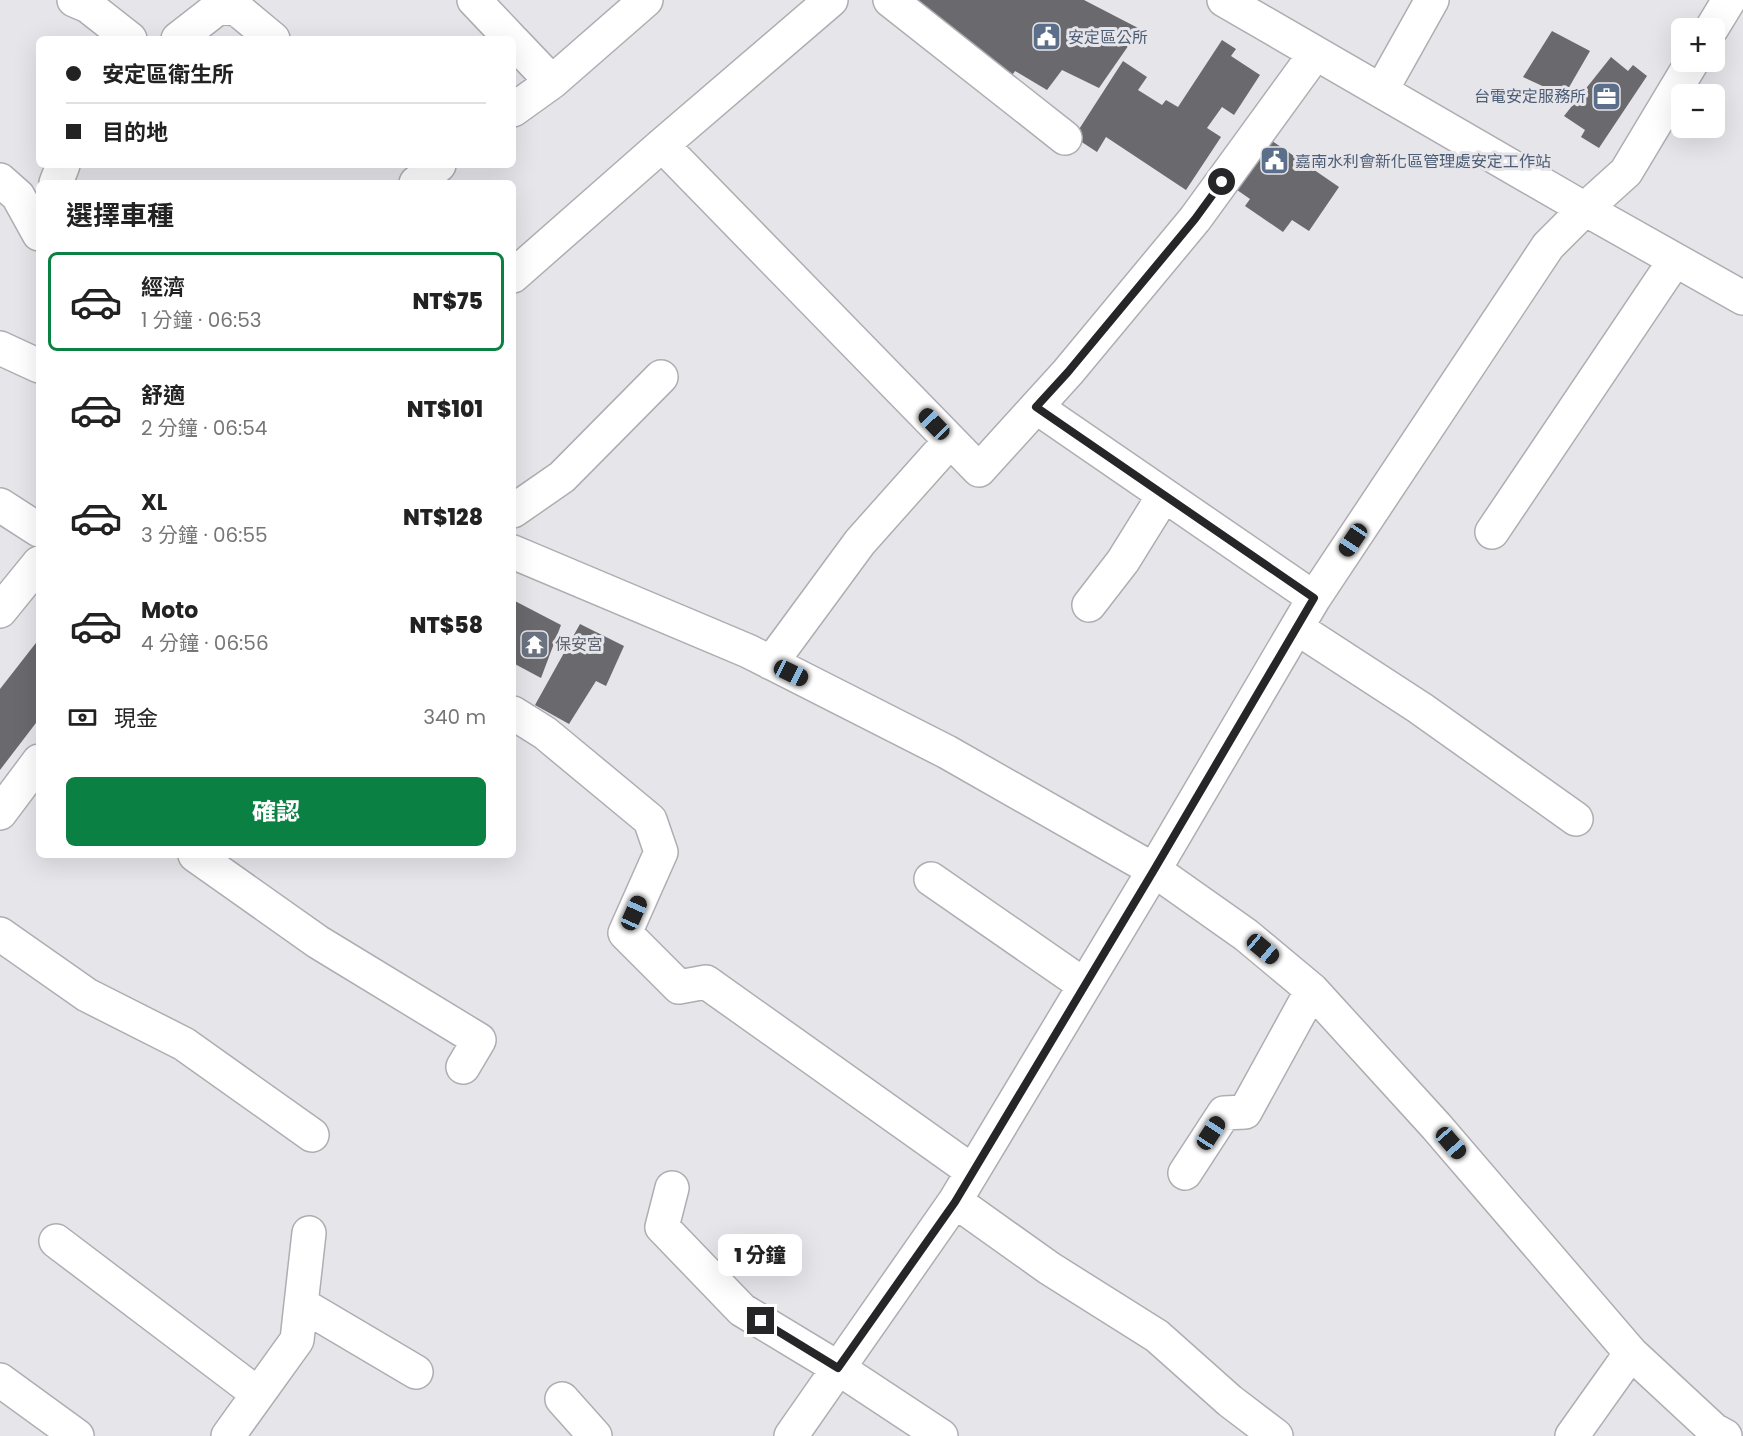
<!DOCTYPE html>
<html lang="zh-TW">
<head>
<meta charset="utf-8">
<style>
  :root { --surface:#fff; --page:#f2f2f2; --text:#222; --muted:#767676; --line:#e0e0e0; --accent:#0b8043 }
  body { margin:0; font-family:Poppins,"Noto Sans TC",sans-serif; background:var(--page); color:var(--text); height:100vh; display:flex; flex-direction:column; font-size:22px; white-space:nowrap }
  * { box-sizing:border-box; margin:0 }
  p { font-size:20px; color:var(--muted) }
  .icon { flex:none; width:33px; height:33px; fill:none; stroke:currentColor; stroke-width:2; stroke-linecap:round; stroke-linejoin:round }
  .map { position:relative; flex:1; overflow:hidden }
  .panel { position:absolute; left:36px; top:180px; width:480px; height:678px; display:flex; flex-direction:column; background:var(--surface); border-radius:9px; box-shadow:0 6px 24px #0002 }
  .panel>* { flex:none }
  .top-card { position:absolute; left:36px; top:36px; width:480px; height:132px; border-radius:9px; box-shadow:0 6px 24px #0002; display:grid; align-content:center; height:132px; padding:0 30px; background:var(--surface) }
  .fabs { position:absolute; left:1671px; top:18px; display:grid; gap:12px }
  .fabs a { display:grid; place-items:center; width:54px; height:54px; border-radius:9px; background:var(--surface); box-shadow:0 6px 24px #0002; font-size:30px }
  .end { position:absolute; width:27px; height:27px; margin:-14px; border:8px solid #262527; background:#fff; box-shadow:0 0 0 3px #fff }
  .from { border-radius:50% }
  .bubble { position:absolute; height:42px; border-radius:9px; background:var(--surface); box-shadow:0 6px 24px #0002; font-size:20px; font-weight:800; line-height:42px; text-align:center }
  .car { position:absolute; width:18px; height:36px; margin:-18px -9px; border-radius:8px; box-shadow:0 0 4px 2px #0007; background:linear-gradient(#222 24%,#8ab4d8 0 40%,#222 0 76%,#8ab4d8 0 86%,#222 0) }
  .top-card b { display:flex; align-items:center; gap:21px; height:57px; font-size:22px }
  .top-card b+b { border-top:2px solid var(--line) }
  .top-card i { width:15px; height:15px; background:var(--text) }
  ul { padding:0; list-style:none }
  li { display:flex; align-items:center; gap:18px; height:99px; margin:0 12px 9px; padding:0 18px; border:3px solid transparent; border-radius:9px }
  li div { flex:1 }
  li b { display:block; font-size:22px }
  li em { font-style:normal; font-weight:800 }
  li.active { border-color:var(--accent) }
  li>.icon { width:54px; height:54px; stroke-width:1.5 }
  h2 { padding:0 30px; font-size:27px; line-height:72px }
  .pay { display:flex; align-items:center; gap:15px; height:66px; padding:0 30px; font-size:22px }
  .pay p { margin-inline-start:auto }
  .button { display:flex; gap:12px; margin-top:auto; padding:12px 30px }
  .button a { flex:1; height:69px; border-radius:9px; background:var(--accent); color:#fff; font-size:24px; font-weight:800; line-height:69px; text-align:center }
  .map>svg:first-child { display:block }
  .building { fill:#6a6a6e }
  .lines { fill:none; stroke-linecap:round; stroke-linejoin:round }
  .minor-casing { stroke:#afadb2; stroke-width:36 }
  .minor { stroke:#fff; stroke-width:33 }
  .route { stroke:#262527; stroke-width:8 }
  .labels { text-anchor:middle; stroke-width:6; stroke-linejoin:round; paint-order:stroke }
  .service-label { font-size:16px; fill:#4e5e75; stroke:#e6e5ea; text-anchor:start }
  .worship-label { font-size:16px; fill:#5b616d; stroke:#e6e5ea; text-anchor:start }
</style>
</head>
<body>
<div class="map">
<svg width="1743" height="1436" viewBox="0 0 1743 1436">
  <rect width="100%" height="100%" fill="#e6e5ea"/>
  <path class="building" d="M912,0h172l56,29 -41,59 -37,-18 -15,20 -32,-19 -6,9z
    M1552,31l38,20 -26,45 -41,-19z
    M1222,40l14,9 -5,7 29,19 -26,40 -12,-8 -15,21 14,9 -35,53 -80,-53 -9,15 -23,-15 49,-76 24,16 -9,13 24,15 4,-5 12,7z
    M1611,57l17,14 5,-6 14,11 -48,72 -18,-11 4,-7 -21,-14z
    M1265,136l74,51 -30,44 -17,-11 -9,12 -38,-26 5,-7 -20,-14z
    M513,600l48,25 -20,53 -28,-15z
    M580,624l44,22 -18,40 -10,-5 -27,43 -34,-19z
    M39,639v80l-39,51v-81z"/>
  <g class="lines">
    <defs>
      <path id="minor" d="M74,0l14,6 42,33
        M474,0l37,39
        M890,0l175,138
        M1224,0l361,209 158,89
        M1712,28l17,-28
        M178,39l41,-32 18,2 36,30
        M513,41l39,41
        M1381,91l51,-91
        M513,110l39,-28 94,-82
        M662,145l317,325 89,-98 127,-153 120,-165
        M0,180l18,16 21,38
        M56,183l7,-18
        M416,183l23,-18
        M513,276l149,-131 169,-145
        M0,348l39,18
        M1036,407l278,191
        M0,505l39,25
        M513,511l49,-34 99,-100
        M1492,532l183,-272
        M513,552l235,99 199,101 207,118 92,65 66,55 124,136 195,227 83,77 11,6
        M1089,605l34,-44 41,-66
        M0,611l39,-48
        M1297,628l123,80 156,111
        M771,663l89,-121 90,-101
        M513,713l32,20 105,87 11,32 -36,81 54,54 27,-5 266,189
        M0,813l39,-52
        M195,855l123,87 161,98 -16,27
        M931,879l153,106
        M0,934l87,61 97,49 128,91
        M1185,1173l39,-60 21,-1 67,-122
        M672,1188l-10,39 80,83 96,58 103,68
        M955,1201l94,67 108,68 73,65 46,35
        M56,1241l202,153
        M301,1304l115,68
        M0,1380l77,56
        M562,1399l33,37
        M228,1436l69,-96 12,-107
        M791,1436l164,-235 199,-331 160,-272 234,-352 37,-37 41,-37 66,-110
        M1572,1436l59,-83"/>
    </defs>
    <use href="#minor" class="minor-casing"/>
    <use href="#minor" class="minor"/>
  </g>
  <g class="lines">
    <path class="route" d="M761,1321l77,47 117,-166 199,-332 160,-272 -278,-191 32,-35 127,-153 27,-37"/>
  </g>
  <defs>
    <symbol id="civic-square" viewBox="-11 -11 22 22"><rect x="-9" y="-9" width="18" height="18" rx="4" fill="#5c6f8a" stroke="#e6e5ea"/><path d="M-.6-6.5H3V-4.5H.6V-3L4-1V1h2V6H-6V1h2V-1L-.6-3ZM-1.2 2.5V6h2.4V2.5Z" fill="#fff"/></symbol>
    <symbol id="office-square" viewBox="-11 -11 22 22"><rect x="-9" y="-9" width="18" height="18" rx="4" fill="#5c6f8a" stroke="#e6e5ea"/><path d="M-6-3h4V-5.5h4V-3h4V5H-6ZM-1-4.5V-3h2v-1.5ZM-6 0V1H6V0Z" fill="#fff"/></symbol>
    <symbol id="temple-square" viewBox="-11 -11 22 22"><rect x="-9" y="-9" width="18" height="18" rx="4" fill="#6b7280" stroke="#e6e5ea"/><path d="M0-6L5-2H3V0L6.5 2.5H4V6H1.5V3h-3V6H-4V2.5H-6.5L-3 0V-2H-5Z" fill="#fff"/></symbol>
  </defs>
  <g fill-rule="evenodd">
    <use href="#civic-square" x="1030" y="20" width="33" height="33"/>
    <use href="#office-square" x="1590" y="80" width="33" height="33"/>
    <use href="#civic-square" x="1258" y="144" width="33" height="33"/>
    <use href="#temple-square" x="518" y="628" width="33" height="33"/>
  </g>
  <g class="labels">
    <g class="service-label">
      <text x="1068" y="43">安定區公所</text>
      <text x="1586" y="102" text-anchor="end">台電安定服務所</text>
      <text x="1295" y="167">嘉南水利會新化區管理處安定工作站</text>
    </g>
    <g class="worship-label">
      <text x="555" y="650">保安宮</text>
    </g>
  </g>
</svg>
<div class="fabs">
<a>+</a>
<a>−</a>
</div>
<i class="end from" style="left:1222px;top:182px"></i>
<i class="end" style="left:761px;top:1321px"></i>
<div class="bubble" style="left:718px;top:1234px;width:84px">1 分鐘</div>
<i class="car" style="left:934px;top:424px;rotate:316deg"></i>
<i class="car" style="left:1353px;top:540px;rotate:214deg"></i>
<i class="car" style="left:791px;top:673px;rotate:116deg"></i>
<i class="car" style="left:634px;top:913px;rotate:24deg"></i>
<i class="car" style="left:1263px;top:949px;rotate:130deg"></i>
<i class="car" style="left:1211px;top:1133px;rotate:33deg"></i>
<i class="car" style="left:1451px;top:1143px;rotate:139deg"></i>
<div class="top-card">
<b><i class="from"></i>安定區衛生所</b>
<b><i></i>目的地</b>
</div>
<section class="panel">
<h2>選擇車種</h2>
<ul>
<li class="active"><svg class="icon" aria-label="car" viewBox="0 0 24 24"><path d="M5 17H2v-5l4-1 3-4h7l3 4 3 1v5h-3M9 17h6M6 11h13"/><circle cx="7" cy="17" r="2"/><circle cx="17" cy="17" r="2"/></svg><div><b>經濟</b><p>1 分鐘 · 06:53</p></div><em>NT$75</em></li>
<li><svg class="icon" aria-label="car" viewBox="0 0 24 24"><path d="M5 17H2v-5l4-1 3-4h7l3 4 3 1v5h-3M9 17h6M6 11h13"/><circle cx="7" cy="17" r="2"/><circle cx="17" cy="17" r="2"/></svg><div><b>舒適</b><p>2 分鐘 · 06:54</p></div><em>NT$101</em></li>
<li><svg class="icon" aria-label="car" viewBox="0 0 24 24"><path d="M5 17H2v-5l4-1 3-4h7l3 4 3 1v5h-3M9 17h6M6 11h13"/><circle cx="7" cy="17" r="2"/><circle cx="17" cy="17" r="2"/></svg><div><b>XL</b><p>3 分鐘 · 06:55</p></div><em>NT$128</em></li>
<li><svg class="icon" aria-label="car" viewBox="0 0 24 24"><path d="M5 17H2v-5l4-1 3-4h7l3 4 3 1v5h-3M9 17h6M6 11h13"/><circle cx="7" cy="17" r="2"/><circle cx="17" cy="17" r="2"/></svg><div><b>Moto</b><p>4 分鐘 · 06:56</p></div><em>NT$58</em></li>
</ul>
<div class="pay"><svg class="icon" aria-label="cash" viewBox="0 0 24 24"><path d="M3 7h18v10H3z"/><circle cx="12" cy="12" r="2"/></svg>現金<p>340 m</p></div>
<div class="button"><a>確認</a></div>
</section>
</div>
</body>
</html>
